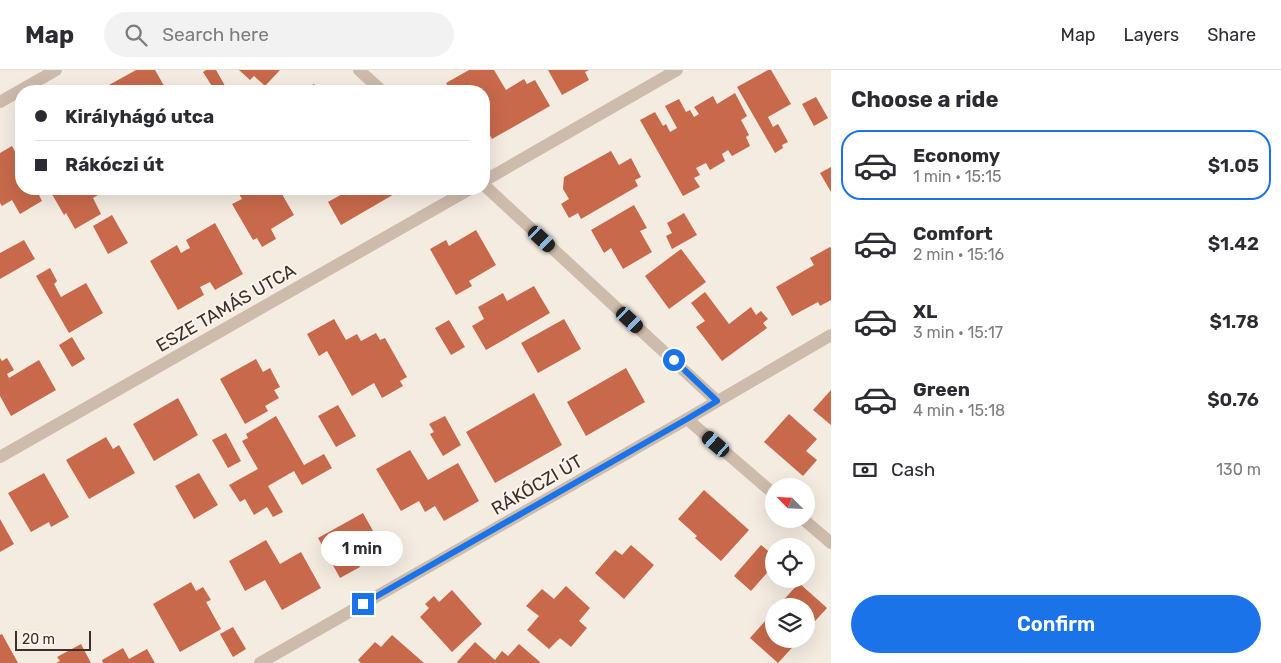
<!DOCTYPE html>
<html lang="en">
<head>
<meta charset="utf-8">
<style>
  :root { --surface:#fff; --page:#f2f2f3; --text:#2b2b33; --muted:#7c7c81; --line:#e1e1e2; --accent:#1a73e8 }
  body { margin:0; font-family:Rubik,sans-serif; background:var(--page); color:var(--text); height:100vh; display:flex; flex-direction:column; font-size:19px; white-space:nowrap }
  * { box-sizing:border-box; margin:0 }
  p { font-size:16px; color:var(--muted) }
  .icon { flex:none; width:28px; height:28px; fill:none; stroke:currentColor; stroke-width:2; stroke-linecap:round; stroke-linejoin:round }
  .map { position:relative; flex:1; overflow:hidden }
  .sheet { display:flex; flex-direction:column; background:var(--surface); width:450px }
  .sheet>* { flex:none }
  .hud { position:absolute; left:15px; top:15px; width:475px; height:110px; border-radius:20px; box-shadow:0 5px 20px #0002; display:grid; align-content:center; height:110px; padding:0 20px; background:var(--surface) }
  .needle { width:32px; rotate:294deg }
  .controls { position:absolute; left:765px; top:408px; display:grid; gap:10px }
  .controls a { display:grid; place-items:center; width:50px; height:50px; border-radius:50%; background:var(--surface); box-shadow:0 5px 20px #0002; font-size:25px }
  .scale { position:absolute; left:15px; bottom:12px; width:76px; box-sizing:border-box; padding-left:5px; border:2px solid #3b302b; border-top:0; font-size:14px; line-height:18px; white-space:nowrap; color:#3b302b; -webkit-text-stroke:4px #fbf5ee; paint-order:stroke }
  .end { position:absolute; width:22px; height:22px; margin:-11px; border:6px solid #1a73e8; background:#fff; box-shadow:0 0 0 2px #fff }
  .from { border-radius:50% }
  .bubble { position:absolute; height:35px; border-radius:18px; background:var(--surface); box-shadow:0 5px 20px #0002; font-size:16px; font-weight:600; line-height:35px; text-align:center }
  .car { position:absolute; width:15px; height:30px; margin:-15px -8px; border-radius:6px; box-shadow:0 0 4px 1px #0007; background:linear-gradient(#222 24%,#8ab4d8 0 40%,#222 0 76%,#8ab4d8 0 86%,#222 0) }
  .hud b { display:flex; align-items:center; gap:18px; height:48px; font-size:19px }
  .hud b+b { border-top:1px solid var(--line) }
  .hud i { width:12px; height:12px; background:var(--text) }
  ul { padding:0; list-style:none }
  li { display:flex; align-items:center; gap:15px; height:70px; margin:0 10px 8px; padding:0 10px; border:2px solid transparent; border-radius:20px }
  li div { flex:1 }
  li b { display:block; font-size:19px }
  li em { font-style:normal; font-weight:600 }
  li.active { border-color:var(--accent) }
  li>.icon { width:45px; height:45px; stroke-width:1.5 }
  h2 { padding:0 20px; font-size:22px; line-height:60px }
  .pay { display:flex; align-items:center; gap:12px; height:55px; padding:0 20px; font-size:19px }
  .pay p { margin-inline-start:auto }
  .action { display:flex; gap:10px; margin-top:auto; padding:10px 20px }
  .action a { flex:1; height:58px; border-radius:30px; background:var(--accent); color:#fff; font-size:20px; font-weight:600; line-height:58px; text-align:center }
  header { display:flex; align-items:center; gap:30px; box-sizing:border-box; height:70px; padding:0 25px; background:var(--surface); border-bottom:1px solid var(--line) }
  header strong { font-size:24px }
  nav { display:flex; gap:28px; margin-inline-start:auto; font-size:18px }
  .search { width:350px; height:45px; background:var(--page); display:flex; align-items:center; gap:12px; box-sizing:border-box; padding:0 18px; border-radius:28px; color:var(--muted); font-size:19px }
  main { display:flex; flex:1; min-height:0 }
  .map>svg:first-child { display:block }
  .building { fill:#c8694b }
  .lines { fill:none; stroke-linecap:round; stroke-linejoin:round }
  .minor { stroke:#cdbbac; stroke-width:12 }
  .route { stroke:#1a73e8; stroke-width:6 }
  .labels { text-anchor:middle; stroke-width:4; stroke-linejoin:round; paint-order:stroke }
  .street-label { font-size:18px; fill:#3b302b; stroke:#fbf5ee }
</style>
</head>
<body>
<header>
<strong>Map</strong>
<div class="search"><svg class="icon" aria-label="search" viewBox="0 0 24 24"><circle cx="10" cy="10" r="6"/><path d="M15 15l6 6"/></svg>Search here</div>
<nav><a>Map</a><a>Layers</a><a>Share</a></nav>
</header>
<main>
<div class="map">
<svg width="831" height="593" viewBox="0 0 831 593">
  <rect width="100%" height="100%" fill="#f4ebe1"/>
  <path class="building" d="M136,0h19l12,21h-55l-3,-6z
    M206,0h10l12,21h-13l-12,-19z
    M239,0h41l-15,16 -11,-10 -4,4z
    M469,0h25l12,20 18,-11 3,5 8,-4 15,26 -58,33 -8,-14v-34h-33l-5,-8z
    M548,0h41l-4,2 4,8 -27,15z
    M768,0h3l20,34 -23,13 5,10 5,-3 10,18 -6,3 1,3 -8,5 -38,-66z
    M314,14l8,7h-22z
    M735,23l12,23 -6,4 8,15 -3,2 4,9 -18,10 -4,-6 -6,4 3,7 -15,9 -4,-7 -10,5 4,7 -6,3 6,9 -17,9 -43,-76 15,-8 8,14 3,-2 4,8 7,-4 -12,-22 14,-7 7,13 4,-2 4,7 5,-3 -5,-7 19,-11 4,8z
    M816,27l12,21 -14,8 -12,-22z
    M12,76l9,17v26h15l6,12 -22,13 -8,-14 -10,6 -2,-3v-50z
    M611,81l8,14 12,-7 10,19 -6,3 3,6 -57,33 -3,-6 -9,5 -8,-14 8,-5 -6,-10 1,-12z
    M831,97v25l-11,-19z
    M49,119h52l2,3 -10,6 8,16 -26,15 -9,-16 -2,2z
    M236,119h43l15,26 -23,14 5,10 -14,8 -5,-9 -4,2 -21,-36 10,-5z
    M351,119h52l-62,36 -13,-23z
    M634,135l13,23 -7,3 12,21 -29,17 -12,-21 -7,5 -13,-23z
    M684,143l13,22 -25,14 -6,-13 6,-3 -5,-10z
    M112,145l16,28 -20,11 -15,-28z
    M215,153l28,51 -28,16 -5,-8 -10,5 4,8 -26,15 -28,-49 27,-16 4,8 5,-3 4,-2 -4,-8z
    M476,160l20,35 -27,16 3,5 -16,9 -26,-46 16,-9 3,6z
    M24,170l11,19 -35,20v-26z
    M830,177l1,1v52l-11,6 -2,-4 -26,14 -16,-29 38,-22 -4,-7z
    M681,179l25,33 -37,27 -24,-33z
    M50,198l7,13 -3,3 7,13 25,-14 17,30 -34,20 -33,-57z
    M534,216l16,27 -64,37 -14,-24 12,-7 -6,-12 25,-14 4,8z
    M705,222l24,32 22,-17 5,8 5,-4 7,8 -5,4 4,5 -45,33 -26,-34 9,-6 -14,-18z
    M334,249l12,21 11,-6 4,7 15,-8 4,7 5,-2 22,39 -7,4 3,5 -21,12 -8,-15 -22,13 -25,-45 -8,5 -12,-22z
    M564,249l17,30 -43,24 -17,-30z
    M449,250l16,27 -14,8 -16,-27z
    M72,267l13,22 -13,8 -13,-22z
    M0,288l2,3 5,-3 7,12 -7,4 2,4 30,-18 17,30 -45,26 -11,-20z
    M256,289l7,13 7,-4 10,19 -6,3 5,8 -14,8 3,5 -23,13 -25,-45z
    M626,298l19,34 -59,34 -19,-34z
    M831,320v35l-18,-15z
    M534,323l28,52 -67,38 -29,-51z
    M178,328l20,37 -44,26 -21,-37z
    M338,335l18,31 -20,11 -18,-31z
    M789,344l28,25 -11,12 11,9 -14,16 -39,-34z
    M276,346l28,49 20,-11 8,14 -30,17 -8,-14 -26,15 15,26 -10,5 -6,-10 -13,8 -9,-16 -5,3 -11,-17 29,-16 -16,-28 6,-3 -2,-4z
    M445,346l16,29 -18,11 -13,-22 4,-2 -5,-8z
    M226,363l15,28 -13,7 -16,-28z
    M106,367l7,12 6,-4 16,28 -46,26 -23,-39z
    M410,380l18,30 30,-17 21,38 -35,20 -9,-15 -10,6 -6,-11 -18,10 -25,-42z
    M44,403l25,44 -18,10 -2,-5 -18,10 -23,-39z
    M199,403l19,32 -24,14 -19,-33z
    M704,420l45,40 -28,31 -26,-23 2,-2 -19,-17z
    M363,443l19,34 -25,14 3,6 -20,11 -22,-40z
    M0,449l14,25 -14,8z
    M266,470l14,24 21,-12 20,36 -39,22 -17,-30 -20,11 -16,-30z
    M631,475l23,20 -30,34 -29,-26 20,-23 7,5z
    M761,475l13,11v9l-23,26 -17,-15z
    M191,512l5,9 7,-4 8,13 -5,2 15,27 -41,23 -27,-48z
    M799,513l28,25 -21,23v-25h-28z
    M566,516l24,22 -11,13 8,7 -16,19 -11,-9 -11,11 -22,-19 12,-14 -13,-10 16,-17 12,10z
    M452,520l30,34 -30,28 -32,-35 9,-9 -4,-4 9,-8 5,6z
    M774,541v28h26l-22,24 -28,-25z
    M233,557l13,22 -13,8 -13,-23z
    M2,564l16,29h-18v-28z
    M392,565l32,28h-63l-3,-3 17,-18 6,5z
    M475,572l20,18 7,-9 6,5 11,-12 21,18 -1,1h-81l-1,-1z
    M81,574l10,19h-35l4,-2 -3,-4z
    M123,578l6,11 18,-10 8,14h-52l-1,-3z"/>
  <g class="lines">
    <path class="minor" d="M359,0l23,21
      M0,32l56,-32
      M484,111l193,-111
      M484,115l233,216
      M687,349l87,75
      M0,387l470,-268
      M803,449l28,24
      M260,593l427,-244 144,-84"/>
  </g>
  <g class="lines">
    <path class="route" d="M363,534l324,-185 30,-18 -43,-41"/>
  </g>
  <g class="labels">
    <g class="street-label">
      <text transform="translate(226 238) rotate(-30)" y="6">ESZE TAMÁS UTCA</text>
      <text transform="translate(537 415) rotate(-30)" y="6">RÁKÓCZI ÚT</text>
    </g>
  </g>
</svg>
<div class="controls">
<a><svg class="needle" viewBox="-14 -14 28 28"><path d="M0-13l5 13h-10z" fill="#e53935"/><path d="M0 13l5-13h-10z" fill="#7c7c81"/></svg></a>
<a><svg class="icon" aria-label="locate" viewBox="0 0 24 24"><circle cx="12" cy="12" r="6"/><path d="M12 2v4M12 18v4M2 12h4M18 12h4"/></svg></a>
<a><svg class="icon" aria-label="layers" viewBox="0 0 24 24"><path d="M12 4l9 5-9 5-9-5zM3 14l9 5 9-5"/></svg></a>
</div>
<div class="scale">20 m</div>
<i class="end from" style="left:674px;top:290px"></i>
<i class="end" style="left:363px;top:534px"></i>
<div class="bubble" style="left:321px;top:461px;width:82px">1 min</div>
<i class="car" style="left:542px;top:169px;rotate:133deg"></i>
<i class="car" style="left:630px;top:250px;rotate:133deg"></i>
<i class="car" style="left:716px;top:374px;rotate:311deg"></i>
<div class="hud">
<b><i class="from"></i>Királyhágó utca</b>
<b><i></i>Rákóczi út</b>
</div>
</div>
<section class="sheet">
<h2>Choose a ride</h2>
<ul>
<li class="active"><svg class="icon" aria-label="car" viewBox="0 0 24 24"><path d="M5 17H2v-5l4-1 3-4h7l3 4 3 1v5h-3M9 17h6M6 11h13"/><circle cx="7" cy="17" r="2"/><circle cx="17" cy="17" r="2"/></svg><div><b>Economy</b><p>1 min · 15:15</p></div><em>$1.05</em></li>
<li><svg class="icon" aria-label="car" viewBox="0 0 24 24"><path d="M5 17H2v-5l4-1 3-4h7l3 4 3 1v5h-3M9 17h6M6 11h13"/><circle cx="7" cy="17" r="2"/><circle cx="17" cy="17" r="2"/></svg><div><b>Comfort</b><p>2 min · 15:16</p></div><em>$1.42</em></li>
<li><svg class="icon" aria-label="car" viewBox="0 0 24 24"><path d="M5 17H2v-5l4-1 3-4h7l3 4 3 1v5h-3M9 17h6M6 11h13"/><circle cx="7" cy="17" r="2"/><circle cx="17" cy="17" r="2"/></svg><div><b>XL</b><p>3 min · 15:17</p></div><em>$1.78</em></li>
<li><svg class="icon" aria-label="car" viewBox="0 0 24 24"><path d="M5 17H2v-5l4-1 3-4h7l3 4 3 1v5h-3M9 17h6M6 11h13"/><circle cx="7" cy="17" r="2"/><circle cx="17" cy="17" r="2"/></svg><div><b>Green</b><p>4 min · 15:18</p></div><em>$0.76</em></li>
</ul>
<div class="pay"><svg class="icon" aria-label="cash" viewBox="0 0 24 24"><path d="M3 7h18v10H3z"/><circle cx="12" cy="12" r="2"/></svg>Cash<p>130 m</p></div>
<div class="action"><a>Confirm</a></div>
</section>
</main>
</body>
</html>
